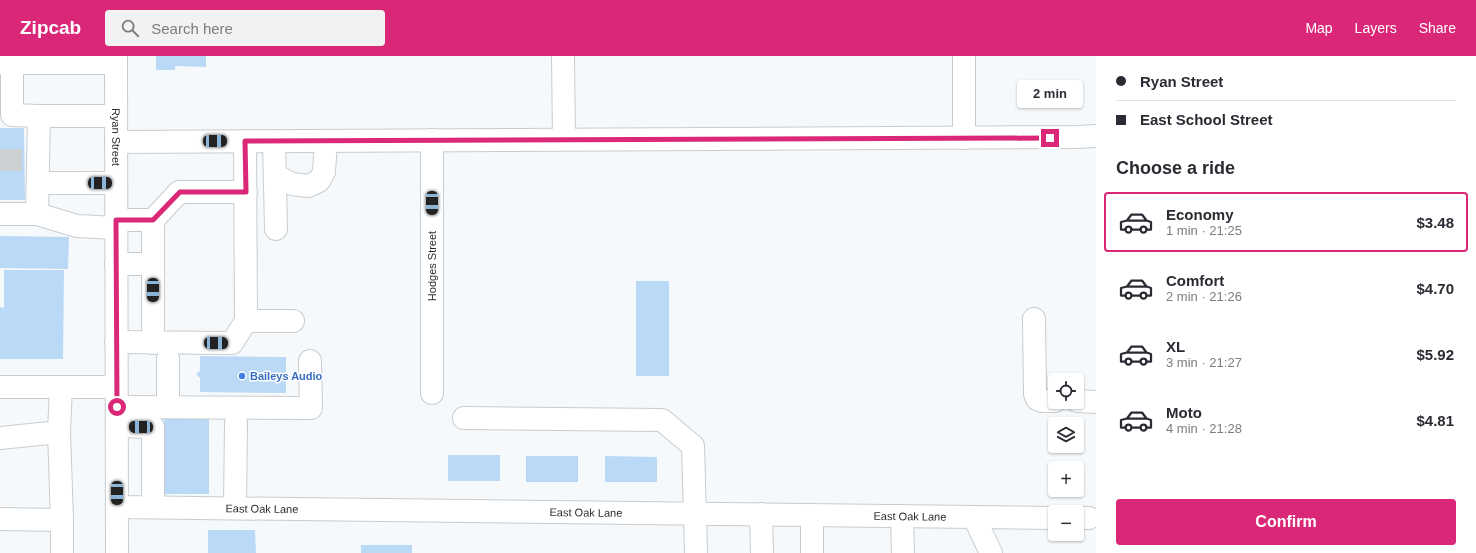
<!DOCTYPE html>
<html lang="en">
<head>
<meta charset="utf-8">
<style>
  :root { --surface:#fff; --page:#f2f2f3; --text:#2b2b33; --muted:#7c7c81; --line:#e1e1e2; --accent:#db2777 }
  body { margin:0; font-family:Helvetica,sans-serif; background:var(--page); color:var(--text); height:100vh; display:flex; flex-direction:column; font-size:15px; white-space:nowrap }
  * { box-sizing:border-box; margin:0 }
  p { font-size:13px; color:var(--muted) }
  .icon { flex:none; width:22px; height:22px; fill:none; stroke:currentColor; stroke-width:2; stroke-linecap:round; stroke-linejoin:round }
  .map { position:relative; flex:1; overflow:hidden }
  .panel { display:flex; flex-direction:column; background:var(--surface); width:380px }
  .panel>* { flex:none }
  .top-card { display:grid; align-content:center; height:88px; padding:0 20px; background:var(--surface) }
  .tools { position:absolute; left:1048px; top:317px; display:grid; gap:8px }
  .tools a { display:grid; place-items:center; width:36px; height:36px; border-radius:4px; background:var(--surface); box-shadow:0 1px 3px #0004; font-size:20px }
  .end { position:absolute; width:18px; height:18px; margin:-9px; border:5px solid #db2777; background:#fff; box-shadow:0 0 0 2px #fff }
  .from { border-radius:50% }
  .bubble { position:absolute; height:28px; border-radius:4px; background:var(--surface); box-shadow:0 1px 3px #0004; font-size:13px; font-weight:700; line-height:28px; text-align:center }
  .car { position:absolute; width:12px; height:24px; margin:-12px -6px; border-radius:5px; box-shadow:0 0 3px 1px #0007; background:linear-gradient(#222 24%,#8ab4d8 0 40%,#222 0 76%,#8ab4d8 0 86%,#222 0) }
  .top-card b { display:flex; align-items:center; gap:14px; height:38px; font-size:15px }
  .top-card b+b { border-top:1px solid var(--line) }
  .top-card i { width:10px; height:10px; background:var(--text) }
  ul { padding:0; list-style:none }
  li { display:flex; align-items:center; gap:12px; height:60px; margin:0 8px 6px; padding:0 12px; border:2px solid transparent; border-radius:4px }
  li div { flex:1 }
  li b { display:block; font-size:15px }
  li em { font-style:normal; font-weight:700 }
  li.on { border-color:var(--accent) }
  li>.icon { width:36px; height:36px; stroke-width:1.5 }
  h2 { padding:0 20px; font-size:18px; line-height:48px }
  .button { display:flex; gap:8px; margin-top:auto; padding:8px 20px }
  .button a { flex:1; height:46px; border-radius:4px; background:var(--accent); color:#fff; font-size:16px; font-weight:700; line-height:46px; text-align:center }
  header { display:flex; align-items:center; gap:24px; box-sizing:border-box; height:56px; padding:0 20px; background:var(--accent); color:#fff }
  header strong { font-size:19px }
  nav { display:flex; gap:22px; margin-inline-start:auto; font-size:14px }
  .search { width:280px; height:36px; background:var(--page); display:flex; align-items:center; gap:10px; box-sizing:border-box; padding:0 14px; border-radius:4px; color:var(--muted); font-size:15px }
  main { display:flex; flex:1; min-height:0 }
  .map>svg:first-child { display:block }
  .building { fill:#b9d9f6 }
  .lines { fill:none; stroke-linecap:round; stroke-linejoin:round }
  .minor-tunnel { stroke:#cdd0d2; stroke-width:22; stroke-dasharray:22 11; stroke-linecap:butt }
  .minor-casing { stroke:#c9cccf; stroke-width:24 }
  .major-casing { stroke:#c9cccf; stroke-width:24 }
  .minor { stroke:#fff; stroke-width:22 }
  .major { stroke:#fff; stroke-width:22 }
  .route { stroke:#db2777; stroke-width:5 }
  .shop-dot { fill:#3f7fe0; stroke:#fff; stroke-width:1.5 }
  .labels { text-anchor:middle; stroke-width:3; stroke-linejoin:round; paint-order:stroke }
  .street-label { font-size:11px; fill:#2b2c2d; stroke:#fff }
  .shop-label { font-size:11px; font-weight:bold; fill:#366cbe; stroke:#fff; text-anchor:start }
</style>
</head>
<body>
<header>
<strong>Zipcab</strong>
<div class="search"><svg class="icon" aria-label="search" viewBox="0 0 24 24"><circle cx="10" cy="10" r="6"/><path d="M15 15l6 6"/></svg>Search here</div>
<nav><a>Map</a><a>Layers</a><a>Share</a></nav>
</header>
<main>
<div class="map">
<svg width="1096" height="497" viewBox="0 0 1096 497">
  <rect width="100%" height="100%" fill="#f5f9fb"/>
  <path class="building" d="M156,0h50v11l-31,-1v4h-19z
    M0,72h24l1,72h-25z
    M0,180l69,1 -1,32 -68,-1z
    M4,214h60l-1,89h-63v-52l4,1z
    M636,225h33v95h-33z
    M200,300l86,1v36l-86,-1v-14l-4,-4 4,-3z
    M164,361h45v77h-44z
    M448,399h52v26h-52z
    M526,400h52v26h-52z
    M605,400l52,1v25h-52z
    M208,474h47l1,23h-48z
    M361,489h51v8h-51z"/>
  <g class="lines">
    <path class="minor-tunnel" d="M0,104h24"/>
    <defs>
      <g id="minor">
        <path d="M563,0l1,83"/>
        <path d="M0,7h116"/>
        <path d="M39,60h77"/>
        <path d="M964,82v-82"/>
        <path d="M432,84v253"/>
        <path d="M274,85l2,88"/>
        <path d="M116,86l962,-5 18,-1"/>
        <path d="M275,119l17,9 16,2 11,-5 5,-9 2,-31"/>
        <path d="M38,127h78"/>
        <path d="M0,158h37l2,-98 -27,-1v-52"/>
        <path d="M37,158l40,12 39,2"/>
        <path d="M116,164h37l26,-28h67"/>
        <path d="M116,208h37"/>
        <path d="M1034,263l1,75 2,5 5,2h13"/>
        <path d="M246,265h47"/>
        <path d="M116,286l116,1 14,-22 -1,-180"/>
        <path d="M153,287v-123"/>
        <path d="M168,303v48"/>
        <path d="M0,331h116"/>
        <path d="M1077,345l19,1"/>
        <path d="M117,351l194,1 -1,-47"/>
        <path d="M464,362l198,2 31,26 3,107"/>
        <path d="M117,370l36,1v80"/>
        <path d="M0,382l59,-6"/>
        <path id="s1" d="M117,451l938,11"/>
        <path d="M235,452l1,-85"/>
        <path d="M761,458l1,39"/>
        <path d="M812,459v38"/>
        <path d="M902,460l1,37"/>
        <path d="M974,461l17,36"/>
        <path d="M1077,462h12"/>
        <path d="M0,463l62,1 -3,-88 2,-45"/>
        <path d="M62,464v33"/>
      </g>
      <g id="major">
        <path id="s2" d="M116,0l1,497"/>
      </g>
    </defs>
    <use href="#minor" class="minor-casing"/>
    <use href="#major" class="major-casing"/>
    <use href="#minor" class="minor"/>
    <use href="#major" class="major"/>
  </g>
  <g class="lines">
    <path class="route" d="M117,351l-1,-187h37l27,-28h66l-1,-51 805,-3"/>
  </g>
  <circle class="shop-dot" cx="242" cy="320" r="4"/>
  <g class="labels">
    <g class="street-label">
      <text dy="4" stroke="none"><textPath href="#s2" startOffset="81">Ryan Street</textPath></text>
      <text transform="translate(432 210) rotate(-90)" y="4">Hodges Street</text>
      <text dy="4" stroke="none"><textPath href="#s1" startOffset="145">East Oak Lane</textPath></text>
      <text dy="4" stroke="none"><textPath href="#s1" startOffset="469">East Oak Lane</textPath></text>
      <text dy="4" stroke="none"><textPath href="#s1" startOffset="793">East Oak Lane</textPath></text>
    </g>
    <g class="shop-label">
      <text x="250" y="324">Baileys Audio</text>
    </g>
  </g>
</svg>
<div class="tools">
<a><svg class="icon" aria-label="locate" viewBox="0 0 24 24"><circle cx="12" cy="12" r="6"/><path d="M12 2v4M12 18v4M2 12h4M18 12h4"/></svg></a>
<a><svg class="icon" aria-label="layers" viewBox="0 0 24 24"><path d="M12 4l9 5-9 5-9-5zM3 14l9 5 9-5"/></svg></a>
<a>+</a>
<a>−</a>
</div>
<i class="end from" style="left:117px;top:351px"></i>
<i class="end" style="left:1050px;top:82px"></i>
<div class="bubble" style="left:1017px;top:24px;width:66px">2 min</div>
<i class="car" style="left:215px;top:85px;rotate:90deg"></i>
<i class="car" style="left:100px;top:127px;rotate:90deg"></i>
<i class="car" style="left:432px;top:147px;rotate:180deg"></i>
<i class="car" style="left:153px;top:234px;rotate:180deg"></i>
<i class="car" style="left:216px;top:287px;rotate:91deg"></i>
<i class="car" style="left:141px;top:371px;rotate:271deg"></i>
<i class="car" style="left:117px;top:437px;rotate:180deg"></i>
</div>
<section class="panel">
<div class="top-card">
<b><i class="from"></i>Ryan Street</b>
<b><i></i>East School Street</b>
</div>
<h2>Choose a ride</h2>
<ul>
<li class="on"><svg class="icon" aria-label="car" viewBox="0 0 24 24"><path d="M5 17H2v-5l4-1 3-4h7l3 4 3 1v5h-3M9 17h6M6 11h13"/><circle cx="7" cy="17" r="2"/><circle cx="17" cy="17" r="2"/></svg><div><b>Economy</b><p>1 min · 21:25</p></div><em>$3.48</em></li>
<li><svg class="icon" aria-label="car" viewBox="0 0 24 24"><path d="M5 17H2v-5l4-1 3-4h7l3 4 3 1v5h-3M9 17h6M6 11h13"/><circle cx="7" cy="17" r="2"/><circle cx="17" cy="17" r="2"/></svg><div><b>Comfort</b><p>2 min · 21:26</p></div><em>$4.70</em></li>
<li><svg class="icon" aria-label="car" viewBox="0 0 24 24"><path d="M5 17H2v-5l4-1 3-4h7l3 4 3 1v5h-3M9 17h6M6 11h13"/><circle cx="7" cy="17" r="2"/><circle cx="17" cy="17" r="2"/></svg><div><b>XL</b><p>3 min · 21:27</p></div><em>$5.92</em></li>
<li><svg class="icon" aria-label="car" viewBox="0 0 24 24"><path d="M5 17H2v-5l4-1 3-4h7l3 4 3 1v5h-3M9 17h6M6 11h13"/><circle cx="7" cy="17" r="2"/><circle cx="17" cy="17" r="2"/></svg><div><b>Moto</b><p>4 min · 21:28</p></div><em>$4.81</em></li>
</ul>
<div class="button"><a>Confirm</a></div>
</section>
</main>
</body>
</html>
